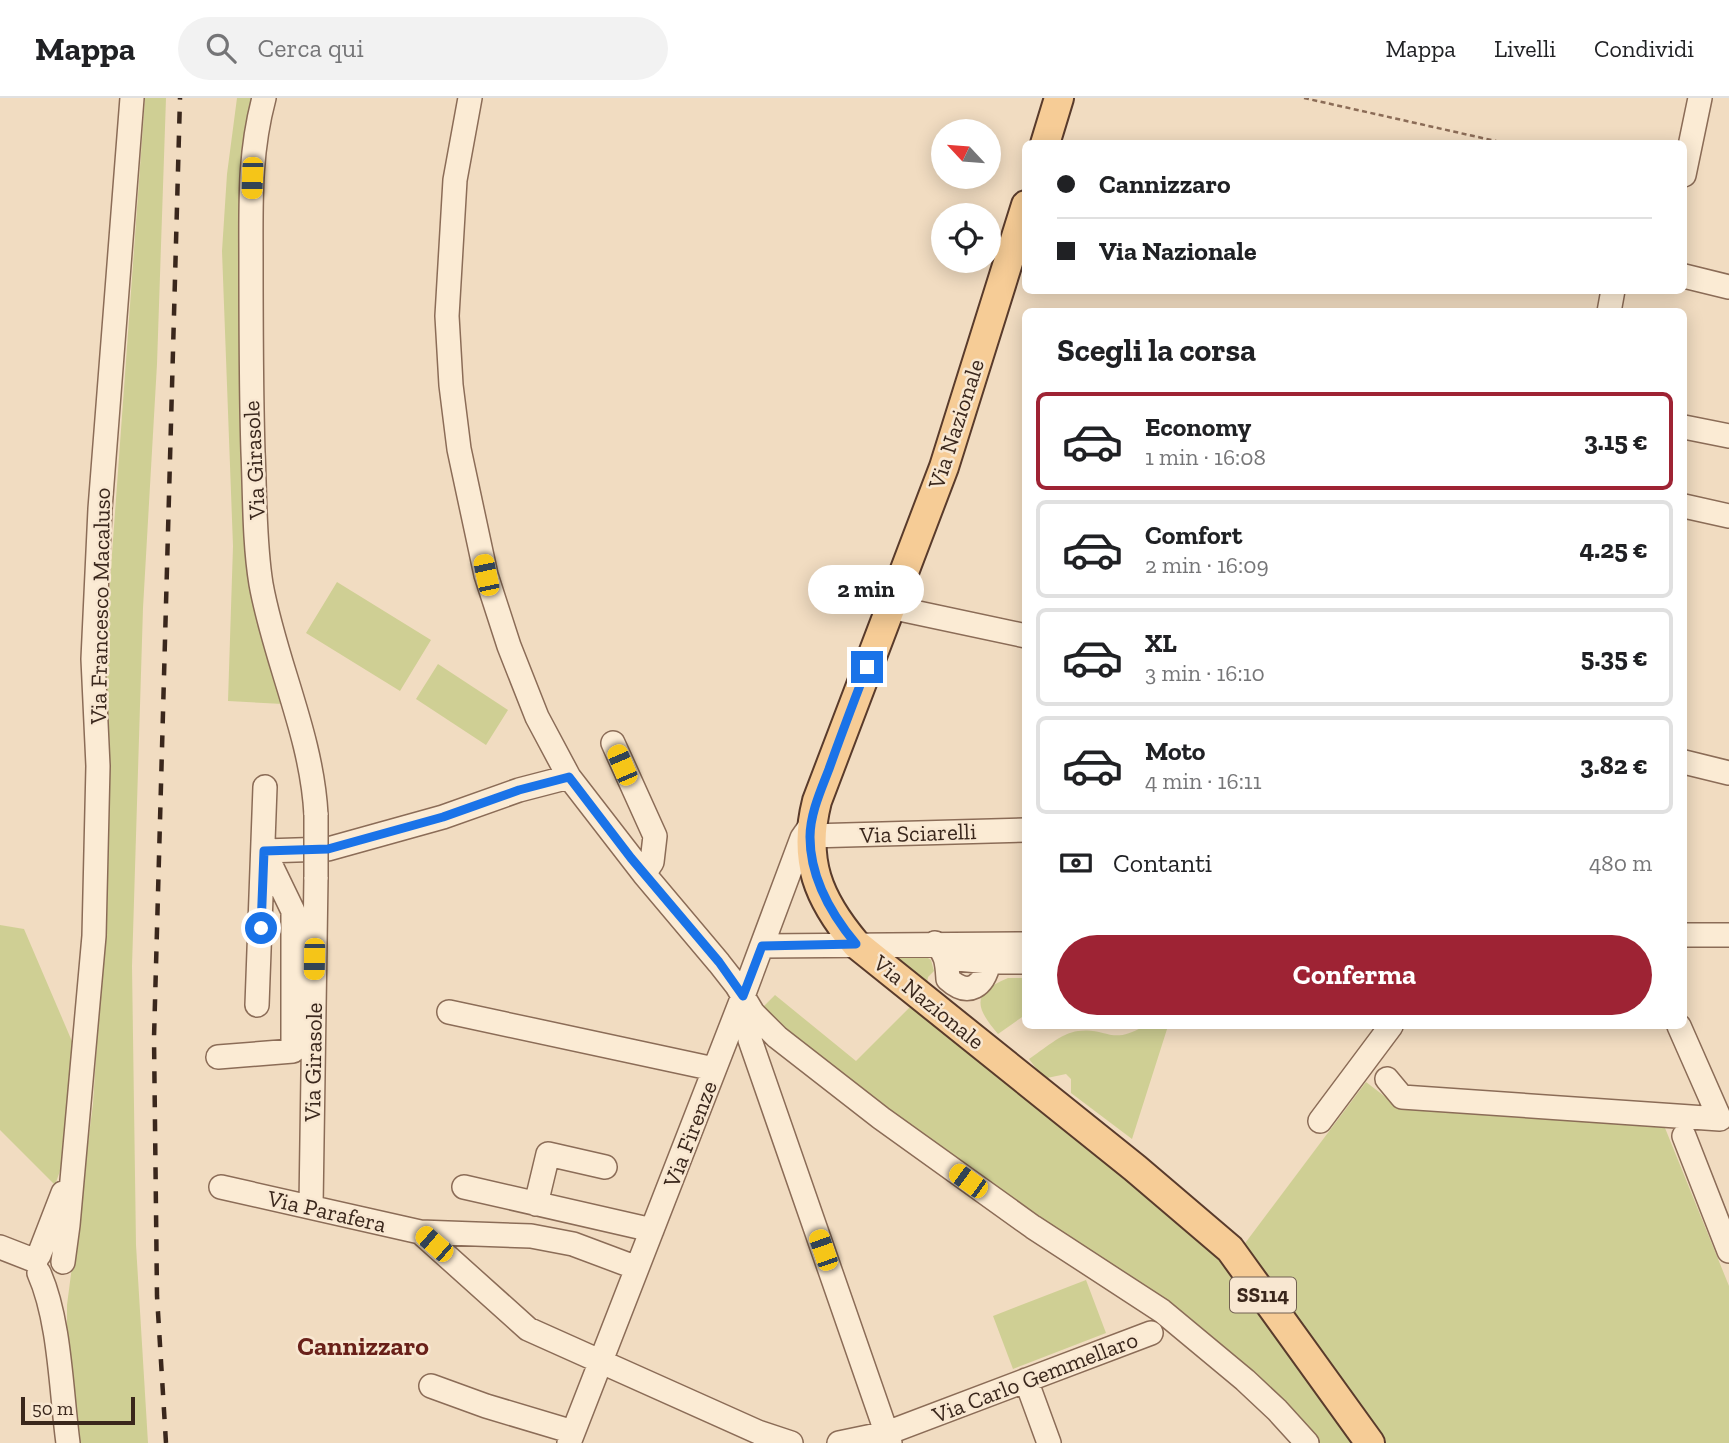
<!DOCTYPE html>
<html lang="it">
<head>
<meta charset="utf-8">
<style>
  :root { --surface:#fff; --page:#f2f2f2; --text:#202124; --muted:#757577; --line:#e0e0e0; --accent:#9e2334 }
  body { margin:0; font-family:"Zilla Slab",serif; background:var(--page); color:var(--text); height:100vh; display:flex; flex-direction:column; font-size:26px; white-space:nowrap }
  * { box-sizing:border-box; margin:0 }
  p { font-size:23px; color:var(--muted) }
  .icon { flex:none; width:38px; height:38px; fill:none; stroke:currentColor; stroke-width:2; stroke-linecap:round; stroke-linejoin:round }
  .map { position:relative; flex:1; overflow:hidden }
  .details { position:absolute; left:1022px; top:210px; width:665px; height:721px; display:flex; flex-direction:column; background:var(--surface); border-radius:10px; box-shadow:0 4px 18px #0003 }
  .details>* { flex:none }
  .hud { position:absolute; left:1022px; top:42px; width:665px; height:154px; border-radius:10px; box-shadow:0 4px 18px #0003; display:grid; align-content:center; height:154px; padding:0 35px; background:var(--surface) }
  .needle { width:46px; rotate:296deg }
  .controls { position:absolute; left:931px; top:21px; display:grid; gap:14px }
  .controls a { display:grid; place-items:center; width:70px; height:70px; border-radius:50%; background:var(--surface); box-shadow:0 4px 18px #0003; font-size:35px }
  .scale { position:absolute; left:21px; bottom:18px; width:114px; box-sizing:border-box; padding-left:7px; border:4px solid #3a271c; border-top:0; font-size:19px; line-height:24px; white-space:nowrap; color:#3a271c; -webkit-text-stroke:5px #f8e7d1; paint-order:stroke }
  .end { position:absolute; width:32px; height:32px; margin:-16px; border:9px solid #1a73e8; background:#fff; box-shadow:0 0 0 4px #fff }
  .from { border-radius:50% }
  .bubble { position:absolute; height:49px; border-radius:24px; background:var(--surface); box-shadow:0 4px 18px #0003; font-size:23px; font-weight:700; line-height:49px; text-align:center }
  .car { position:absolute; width:21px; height:42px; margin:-21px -10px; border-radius:9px; box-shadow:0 0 5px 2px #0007; background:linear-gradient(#f5c518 24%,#345 0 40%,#f5c518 0 76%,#345 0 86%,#f5c518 0) }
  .hud b { display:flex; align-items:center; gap:24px; height:66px; font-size:26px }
  .hud b+b { border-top:2px solid var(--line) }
  .hud i { width:18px; height:18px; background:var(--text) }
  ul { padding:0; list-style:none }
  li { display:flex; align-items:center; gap:21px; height:98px; margin:0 14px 10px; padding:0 21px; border:4px solid var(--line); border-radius:10px }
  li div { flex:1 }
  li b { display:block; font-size:26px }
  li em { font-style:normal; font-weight:700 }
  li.current { border-color:var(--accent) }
  li>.icon { width:63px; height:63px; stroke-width:1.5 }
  h2 { padding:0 35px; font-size:32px; line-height:84px }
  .pay { display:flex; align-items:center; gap:18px; height:77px; padding:0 35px; font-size:26px }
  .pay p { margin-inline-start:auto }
  .button { display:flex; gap:14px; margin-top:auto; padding:14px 35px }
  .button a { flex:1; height:80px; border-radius:42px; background:var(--accent); color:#fff; font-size:28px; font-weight:700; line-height:80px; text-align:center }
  header { display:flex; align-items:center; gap:42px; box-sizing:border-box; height:98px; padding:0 35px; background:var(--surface); border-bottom:2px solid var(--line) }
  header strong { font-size:33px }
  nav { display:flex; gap:38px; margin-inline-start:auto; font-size:24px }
  .search { width:490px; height:63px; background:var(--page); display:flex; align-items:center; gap:18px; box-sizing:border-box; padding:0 24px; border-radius:38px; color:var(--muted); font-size:26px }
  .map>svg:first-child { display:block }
  .green { fill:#cfcf94 }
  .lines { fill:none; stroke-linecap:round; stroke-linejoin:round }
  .minor-casing { stroke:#8b6c57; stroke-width:26 }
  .major-casing { stroke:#593b2c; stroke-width:32 }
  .path { stroke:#8b6c57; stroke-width:2.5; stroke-dasharray:5 3.5; stroke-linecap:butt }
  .minor { stroke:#fbebd4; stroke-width:23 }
  .major { stroke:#f6cc96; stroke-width:28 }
  .rail { stroke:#3a271c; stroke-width:4.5; stroke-dasharray:12 12; stroke-linecap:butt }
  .minor-bridge-casing { stroke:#8b6c57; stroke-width:26; stroke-linecap:butt }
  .minor-bridge { stroke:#fbebd4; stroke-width:23 }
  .route { stroke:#1a73e8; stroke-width:9 }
  .labels { text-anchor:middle; stroke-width:5; stroke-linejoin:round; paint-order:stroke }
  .shield { fill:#f8e7d1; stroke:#736152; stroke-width:2 }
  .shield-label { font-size:21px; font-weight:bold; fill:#3a271c }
  .street-label { font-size:23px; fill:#3a271c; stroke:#f8e7d1 }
  .quarter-label { font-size:26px; font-weight:bold; fill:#692019; stroke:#f8e7d1 }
</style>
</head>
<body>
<header>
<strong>Mappa</strong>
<div class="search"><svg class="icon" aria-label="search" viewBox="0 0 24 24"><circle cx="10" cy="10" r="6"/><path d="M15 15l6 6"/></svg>Cerca qui</div>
<nav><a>Mappa</a><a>Livelli</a><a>Condividi</a></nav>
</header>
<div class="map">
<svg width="1729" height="1345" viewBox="0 0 1729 1345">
  <rect width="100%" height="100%" fill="#f1dcc1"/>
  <path class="green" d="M145,0h21l-9,266 -14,244 -11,358 4,279 12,198h-68l-13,-100v-38l26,-201 8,-125 9,-221 -5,-69 2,-66z
    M237,0h16l-11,67 -2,231 12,181 31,127 -55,-3 5,-155 -11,-295 5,-77z
    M337,484l94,58 -31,51 -94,-58z
    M438,566l70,46 -22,35 -70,-46z
    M0,827l24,4 50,117 -13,122 -6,17 -55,-55z
    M925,858l6,4 3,11 -6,6 -1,6 -42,-26z
    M1008,880h17v37l-27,19c-23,-27 -27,-41 10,-56z
    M775,897l81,66 55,-55 175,137 133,112 140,188h-45l-277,-222 -222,-161 -53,-52z
    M1144,928h24l-36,113 -61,-46v-14l-5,-5 -19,4 -6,-3 -12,-16c14,-9 32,-26 49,-28 29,-4 33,15 66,-5z
    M1366,984l30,23 267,18 66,163v157h-347l-142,-193z
    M1086,1182l20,53 -93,36 -20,-53z"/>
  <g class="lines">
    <defs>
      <path id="minor" d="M264,0c-15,56 -13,106 -13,163 0,64 0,127 2,191 2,43 1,89 8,132 14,78 51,151 55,231
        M470,0l-15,82 -8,136 4,69 8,64 27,126 23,71 28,71 32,60 75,97 75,89 18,23 16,27 24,24 104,81 152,109 129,84 83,69 32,30 30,33
        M1684,77l16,-77
        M1684,178l45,11
        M1609,214l4,-22
        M1684,329l45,9
        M1684,408l45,10
        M890,509l136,29
        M613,645l42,93 -3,26 -8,12
        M1684,664l45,11
        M810,738l216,-6
        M264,753l64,-2 115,-32 76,-27 50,-13
        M1684,837h45
        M935,845c12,11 12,21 13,36 21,19 36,7 41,-17l-42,-4
        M762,848l264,-2
        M988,849l1,15h37
        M257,907l8,-218
        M449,914l265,57
        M753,915l-3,27 140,403
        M218,959l75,-6v-140l-29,-60
        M1387,981l15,18 318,22 -41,-93
        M1320,1023l71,-95
        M1684,1038l45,115
        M221,1089l199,45 111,4 42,8 64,24
        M464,1089l188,43
        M536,1106l12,-50 57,13
        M311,1108l5,-329
        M420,1134l108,97 230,103 33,11
        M0,1149l36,14
        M39,1157l24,-62
        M63,1164l5,-37 26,-289 4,-170 -5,-107 7,-150 32,-411
        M39,1175c21,47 22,118 29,170
        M1026,1282l23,63
        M431,1288l55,20 87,26
        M569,1345l174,-447 59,-158 9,-13
        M839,1345l48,-10 264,-100"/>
      <path id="major" d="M1045,46l14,-46
        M1026,107l-82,262 -127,334c-15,59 1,98 39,143l279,224 95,81 140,194"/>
    </defs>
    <use href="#minor" class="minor-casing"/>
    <use href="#major" class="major-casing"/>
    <path class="path" d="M1304,0l205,46"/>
    <use href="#minor" class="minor"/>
    <use href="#major" class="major"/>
    <path class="rail" d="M166,1345l-9,-147 -3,-258 26,-940"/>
    <defs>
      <path id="minor-bridge" d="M316,717v62"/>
    </defs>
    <use href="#minor-bridge" class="minor-bridge-casing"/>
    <use href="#minor-bridge" class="minor-bridge"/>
  </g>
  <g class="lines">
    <path class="route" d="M261,830l3,-77 64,-2 115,-32 76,-27 50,-13 62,81 88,104 24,34 19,-50 94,-2c-25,-30 -46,-66 -46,-107 0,-23 11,-47 19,-68 12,-34 25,-68 38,-102"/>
  </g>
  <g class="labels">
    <rect class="shield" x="1230" y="1179.5" width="66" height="35" rx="5"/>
    <g class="shield-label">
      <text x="1263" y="1204">SS114</text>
    </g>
    <g class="street-label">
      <text transform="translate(956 326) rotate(-72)" y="8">Via Nazionale</text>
      <text transform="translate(254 362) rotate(-93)" y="8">Via Girasole</text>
      <text transform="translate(100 508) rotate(-89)" y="8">Via Francesco Macaluso</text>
      <text transform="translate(918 735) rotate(-2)" y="8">Via Sciarelli</text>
      <text transform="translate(929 904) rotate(39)" y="8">Via Nazionale</text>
      <text transform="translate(313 964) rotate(-89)" y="8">Via Girasole</text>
      <text transform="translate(690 1036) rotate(-69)" y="8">Via Firenze</text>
      <text transform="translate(327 1113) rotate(13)" y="8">Via Parafera</text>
      <text transform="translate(1035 1279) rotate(-21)" y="8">Via Carlo Gemmellaro</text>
    </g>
    <g class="quarter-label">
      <text x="363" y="1257">Cannizzaro</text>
    </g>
  </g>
</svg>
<div class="controls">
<a><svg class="needle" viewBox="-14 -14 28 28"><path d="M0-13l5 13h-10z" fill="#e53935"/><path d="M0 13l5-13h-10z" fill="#757577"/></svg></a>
<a><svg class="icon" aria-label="locate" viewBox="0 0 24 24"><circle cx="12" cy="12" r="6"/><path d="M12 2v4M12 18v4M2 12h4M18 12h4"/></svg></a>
</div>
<div class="scale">50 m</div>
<i class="end from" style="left:261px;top:830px"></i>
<i class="end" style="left:867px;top:569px"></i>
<div class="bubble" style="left:808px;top:467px;width:116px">2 min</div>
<i class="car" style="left:252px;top:80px;rotate:182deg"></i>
<i class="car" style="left:486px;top:477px;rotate:348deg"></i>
<i class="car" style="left:622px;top:667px;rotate:337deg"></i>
<i class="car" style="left:314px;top:861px;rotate:181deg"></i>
<i class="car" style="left:968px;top:1083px;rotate:306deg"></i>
<i class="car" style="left:434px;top:1146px;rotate:311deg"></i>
<i class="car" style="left:823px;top:1152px;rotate:341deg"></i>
<div class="hud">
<b><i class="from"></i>Cannizzaro</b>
<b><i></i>Via Nazionale</b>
</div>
<section class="details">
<h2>Scegli la corsa</h2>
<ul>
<li class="current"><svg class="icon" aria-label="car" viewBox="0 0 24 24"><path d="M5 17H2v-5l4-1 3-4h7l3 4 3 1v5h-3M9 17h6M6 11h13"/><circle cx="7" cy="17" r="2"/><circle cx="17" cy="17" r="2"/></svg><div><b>Economy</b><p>1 min · 16:08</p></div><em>3.15 €</em></li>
<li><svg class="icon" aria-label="car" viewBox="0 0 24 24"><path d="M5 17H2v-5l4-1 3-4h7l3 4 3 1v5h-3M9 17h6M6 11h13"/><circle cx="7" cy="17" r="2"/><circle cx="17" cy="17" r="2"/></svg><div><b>Comfort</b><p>2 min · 16:09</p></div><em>4.25 €</em></li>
<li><svg class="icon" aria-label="car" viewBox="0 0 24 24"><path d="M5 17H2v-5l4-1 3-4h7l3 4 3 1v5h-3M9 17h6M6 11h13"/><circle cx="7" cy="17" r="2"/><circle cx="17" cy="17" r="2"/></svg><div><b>XL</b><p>3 min · 16:10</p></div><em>5.35 €</em></li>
<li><svg class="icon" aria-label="car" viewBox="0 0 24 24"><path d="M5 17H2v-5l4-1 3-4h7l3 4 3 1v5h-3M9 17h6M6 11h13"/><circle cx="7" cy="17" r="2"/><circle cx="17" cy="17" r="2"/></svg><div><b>Moto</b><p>4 min · 16:11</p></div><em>3.82 €</em></li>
</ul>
<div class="pay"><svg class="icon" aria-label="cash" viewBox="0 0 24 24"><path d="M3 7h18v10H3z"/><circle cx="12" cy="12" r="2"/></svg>Contanti<p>480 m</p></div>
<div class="button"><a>Conferma</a></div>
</section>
</div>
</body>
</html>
